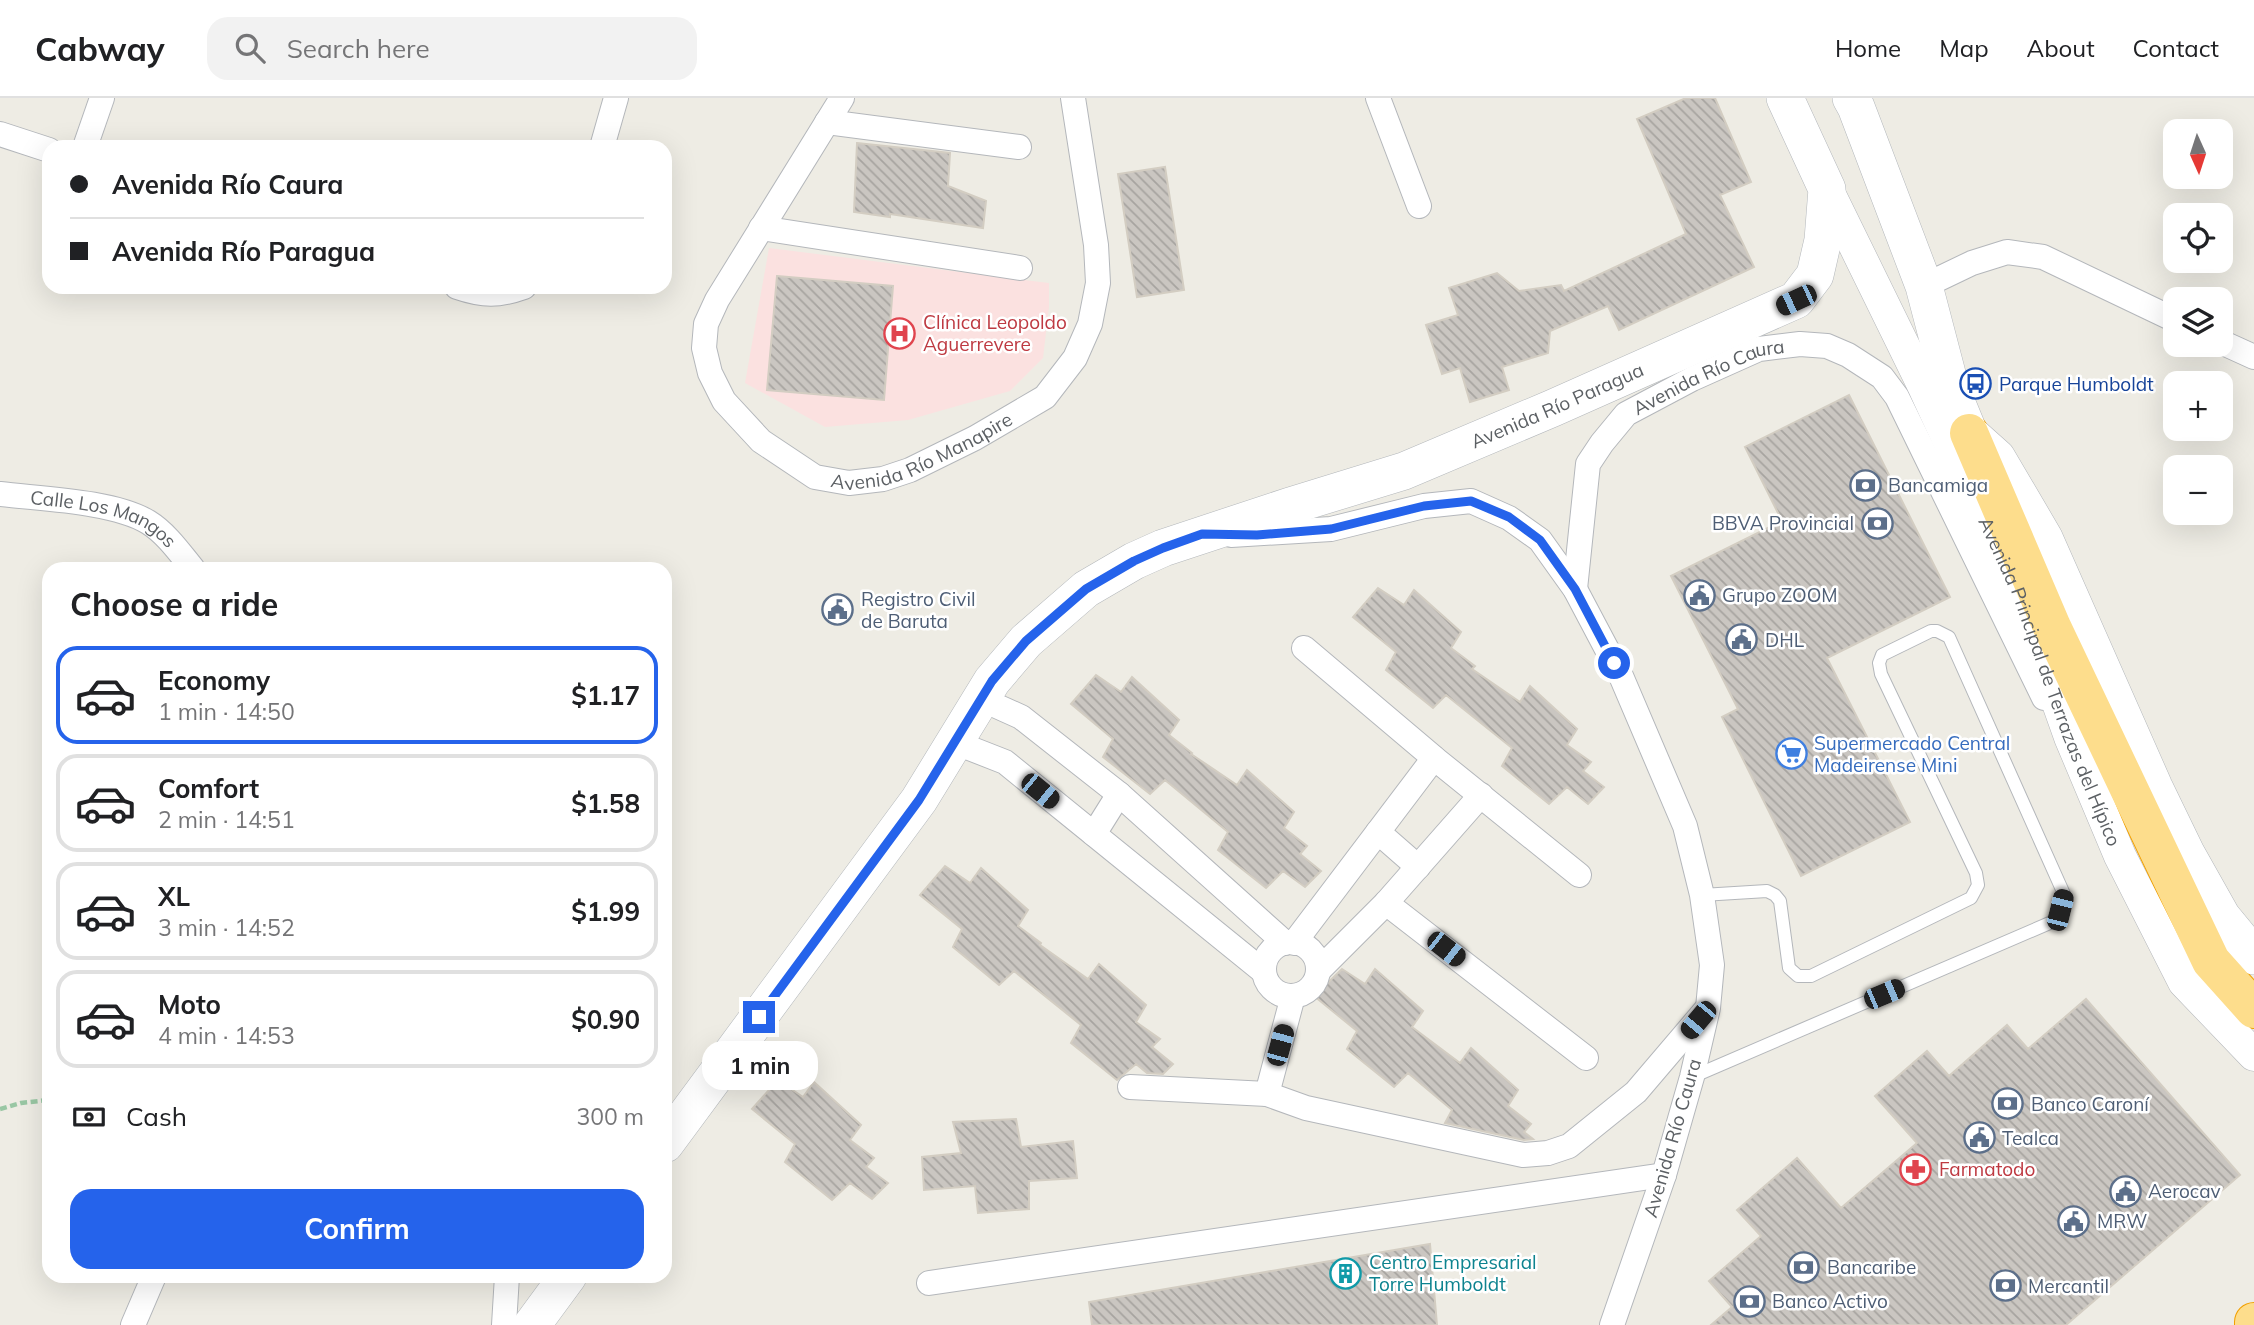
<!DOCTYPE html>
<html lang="en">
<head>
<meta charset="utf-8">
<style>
  :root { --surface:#fff; --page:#f2f2f2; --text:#202124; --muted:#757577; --line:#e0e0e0; --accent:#2563eb }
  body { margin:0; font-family:Mulish,sans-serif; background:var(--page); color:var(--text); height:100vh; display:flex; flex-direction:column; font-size:26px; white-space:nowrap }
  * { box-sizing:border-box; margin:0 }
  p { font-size:23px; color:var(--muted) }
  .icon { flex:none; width:38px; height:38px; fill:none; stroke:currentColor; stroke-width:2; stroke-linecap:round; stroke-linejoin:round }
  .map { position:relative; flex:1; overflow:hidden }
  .details { position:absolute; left:42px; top:464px; width:630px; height:721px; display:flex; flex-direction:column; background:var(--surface); border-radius:21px; box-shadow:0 7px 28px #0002 }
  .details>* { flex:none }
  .banner { position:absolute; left:42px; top:42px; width:630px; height:154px; border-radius:21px; box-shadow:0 7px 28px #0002; display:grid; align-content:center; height:154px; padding:0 28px; background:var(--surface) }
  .needle { width:46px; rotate:177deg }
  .buttons { position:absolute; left:2163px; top:21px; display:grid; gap:14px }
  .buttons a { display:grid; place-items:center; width:70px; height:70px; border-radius:14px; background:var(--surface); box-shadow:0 7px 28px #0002; font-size:35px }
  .end { position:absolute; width:32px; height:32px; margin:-16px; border:9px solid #2563eb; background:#fff; box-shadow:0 0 0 4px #fff }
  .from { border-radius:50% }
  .bubble { position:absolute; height:49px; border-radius:21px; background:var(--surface); box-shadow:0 7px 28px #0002; font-size:23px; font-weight:700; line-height:49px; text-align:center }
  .car { position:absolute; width:21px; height:42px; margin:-21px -10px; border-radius:9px; box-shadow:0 0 5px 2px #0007; background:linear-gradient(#222 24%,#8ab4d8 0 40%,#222 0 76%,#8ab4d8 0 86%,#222 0) }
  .banner b { display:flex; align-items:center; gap:24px; height:66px; font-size:26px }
  .banner b+b { border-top:2px solid var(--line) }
  .banner i { width:18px; height:18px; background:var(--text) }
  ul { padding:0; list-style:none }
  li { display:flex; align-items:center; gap:21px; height:98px; margin:0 14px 10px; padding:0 14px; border:4px solid var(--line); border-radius:21px }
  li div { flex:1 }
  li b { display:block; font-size:26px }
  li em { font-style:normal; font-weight:700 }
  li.active { border-color:var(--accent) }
  li>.icon { width:63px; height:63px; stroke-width:1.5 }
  h2 { padding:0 28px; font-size:32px; line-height:84px }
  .pay { display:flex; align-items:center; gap:18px; height:77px; padding:0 28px; font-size:26px }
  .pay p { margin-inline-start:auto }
  .button { display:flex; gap:14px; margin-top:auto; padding:14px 28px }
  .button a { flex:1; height:80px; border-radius:21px; background:var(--accent); color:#fff; font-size:28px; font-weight:700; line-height:80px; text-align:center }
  header { display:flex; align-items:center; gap:42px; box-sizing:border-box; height:98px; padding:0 35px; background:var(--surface); border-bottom:2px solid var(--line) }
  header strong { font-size:33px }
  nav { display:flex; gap:38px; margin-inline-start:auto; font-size:24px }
  .search { width:490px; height:63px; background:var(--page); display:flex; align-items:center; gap:18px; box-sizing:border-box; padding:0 24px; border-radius:21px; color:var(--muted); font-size:26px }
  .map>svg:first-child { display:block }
  .medical { fill:#fbe1e0 }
  .building { fill:url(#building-back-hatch); stroke:#d3cdc2; stroke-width:2 }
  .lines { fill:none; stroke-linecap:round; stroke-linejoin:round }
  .service-casing { stroke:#b4b7bb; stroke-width:14 }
  .minor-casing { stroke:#b4b7bb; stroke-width:26 }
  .tertiary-casing { stroke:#b4b7bb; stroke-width:33 }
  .secondary-casing { stroke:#b3b7bb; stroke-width:38 }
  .motorway-casing { stroke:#f2a000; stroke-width:40 }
  .path { stroke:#99c7a4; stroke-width:4.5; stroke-dasharray:7 3.5; stroke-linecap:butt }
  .service { stroke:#fff; stroke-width:12 }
  .minor { stroke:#fff; stroke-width:24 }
  .tertiary { stroke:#fff; stroke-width:32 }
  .secondary { stroke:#fff; stroke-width:37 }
  .motorway { stroke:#fddd8c; stroke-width:38 }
  .route { stroke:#2563eb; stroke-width:9 }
  .labels { text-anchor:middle; stroke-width:5; stroke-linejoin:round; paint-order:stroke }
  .health-label { font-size:19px; fill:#be3a42; stroke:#fff; text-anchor:start }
  .street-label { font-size:19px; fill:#5c6064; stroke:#fff }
  .transit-label { font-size:19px; fill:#164399; stroke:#fff; text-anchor:start }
  .service-label { font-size:19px; fill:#4e5e75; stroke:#fff; text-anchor:start }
  .shop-label { font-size:19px; fill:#366cbe; stroke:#fff; text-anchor:start }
  .culture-label { font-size:19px; fill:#0d838f; stroke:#fff; text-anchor:start }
</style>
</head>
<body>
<header>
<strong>Cabway</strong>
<div class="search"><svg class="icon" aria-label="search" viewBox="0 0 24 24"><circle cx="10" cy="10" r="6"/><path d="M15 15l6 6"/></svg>Search here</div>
<nav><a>Home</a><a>Map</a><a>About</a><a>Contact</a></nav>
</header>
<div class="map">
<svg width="2254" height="1227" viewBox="0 0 2254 1227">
  <defs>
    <pattern id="building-back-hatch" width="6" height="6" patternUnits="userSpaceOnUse" patternTransform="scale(1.75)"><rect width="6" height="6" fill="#cac6c1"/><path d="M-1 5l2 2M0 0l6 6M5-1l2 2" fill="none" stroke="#a7a4a0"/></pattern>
  </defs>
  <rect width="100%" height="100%" fill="#eeece4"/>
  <path class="medical" d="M769,150l280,35v24l-6,51 -33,33 -102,29 -83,7 -80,-44z"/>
  <path class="building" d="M1686,0h29l36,84 -31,13 34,72 -135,63 -11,-24 -58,25 -2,22 -46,14 7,23 -39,12 -10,-34 -18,6 -16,-49 32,-10 -9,-27 48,-15 22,18 42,-6 3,6 122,-57 -49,-115z
    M857,45l93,10 -2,33 38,15 -3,27 -93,-14v3l-36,-5z
    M1165,69l19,123 -47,7 -19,-123z
    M777,178l116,10 -9,114 -117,-10z
    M1849,297l101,202 -123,61 83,164 -109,54 -79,-159 16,-8 -67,-133 111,-55 -37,-74z
    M1378,490l26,17 10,-15 47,42 -10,16 24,18 -3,3 48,33 10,-16 47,43 -10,16 24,17 -8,9 21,16 -16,17 -21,-17 -18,17 -47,-38 10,-18 -66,-53 -13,13 -47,-38 10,-18 -43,-35z
    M1096,577l25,17 11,-15 47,43 -10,15 23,18 -1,1 46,31 10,-15 47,42 -10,16 23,18 -7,8 21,17 -16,16 -22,-16 -17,17 -48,-38 10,-18 -63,-52 -15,14 -47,-37 10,-18 -42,-35z
    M945,768l25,17 11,-15 47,42 -10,16 23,17 -1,2 48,34 11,-15 47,41 -10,17 24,17 -8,8 21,17 -10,10 -16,-1 -11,-9 -19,16 -46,-37 10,-18 -67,-54 -15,14 -46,-38 9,-18 -42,-34z
    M1342,871l23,15 10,-15 48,42 -11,16 48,36 11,-15 47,42 -10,16 23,18 -7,8 9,7 -9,1 -79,-17 7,-13 -44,-37 -14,14 -47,-38 10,-18 -43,-35z
    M2086,901l154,176 -174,150h-355l21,-18 -23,-26 52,-45 -24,-26 60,-52 44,50 76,-65 -42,-47 52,-45 22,25 58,-51 21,24z
    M778,982l25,17 11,-15 47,43 -11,15 24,18 -8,9 22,16 -16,16 -22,-16 -18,17 -47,-38 10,-18 -43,-35z
    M1016,1021l5,28 52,-6 4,37 -48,3v28l-51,4 -3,-27 -51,4 -2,-33 39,-4 -8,-31z
    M1430,1146l7,81h-345l-3,-23z"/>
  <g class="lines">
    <defs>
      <path id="service" d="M1692,979l360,-155 8,-12 4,-16 -115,-257 -12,-6h-6l-49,24 -3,8 2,11 95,199 2,12 -7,13 -160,78h-13l-9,-8 -9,-67 -5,-6 -8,-4 -65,4"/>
      <g id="minor">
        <path id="s1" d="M842,0l-125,202 -11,24 -2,24 6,25 14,28 37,40 54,36 34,6 34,-4 27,-9 65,-32 70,-41 30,-39 15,-34 8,-41 -2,-38 -23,-147"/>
        <path d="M1378,0l41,108"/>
        <path d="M827,24l192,25"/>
        <path d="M0,36l49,16"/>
        <path d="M85,49l17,-49"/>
        <path d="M602,49l14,-49"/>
        <path d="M761,130l259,40"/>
        <path d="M1924,188l48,-23 35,-11 36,5 132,63"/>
        <path d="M457,189c26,9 42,9 67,0"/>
        <path d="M2221,244l33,15"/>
        <path id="s2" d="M0,396c41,5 113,7 148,28 18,11 32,31 45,47"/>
        <path d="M1231,437l100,-6 93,-23 47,-5 38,17 31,22 35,49 46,87 64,150 17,69 10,70 -4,43 -16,69 -28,98 -52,150"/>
        <path id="s3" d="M1575,491l13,-125 14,-21 24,-29 66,-35 67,-30 41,-5 27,2 21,9 34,22 15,20 147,301"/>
        <path d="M1304,550l130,110 145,117"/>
        <path d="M981,601l40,18 98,77 166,149"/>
        <path d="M954,644l51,20 259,210"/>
        <path d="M1378,734l40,35"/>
        <path d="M1094,736l25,-40"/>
        <path d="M1386,805l200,155"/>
        <circle cx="1291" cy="871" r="27"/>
        <path d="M1294,845l140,-185"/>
        <path d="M1319,872l67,-67 95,-108"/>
        <path d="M1130,989l137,7 39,14 217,47 25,-2 21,-7 67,-54 69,-81"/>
        <path d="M1267,996l26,-98"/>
        <path d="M929,1185l735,-108"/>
        <path d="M133,1227l21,-49"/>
        <path d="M504,1227l3,-49"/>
      </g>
      <g id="tertiary">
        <path id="s4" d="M1827,91l97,198 95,206 51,144 50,119 64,126 70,73"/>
      </g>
      <g id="secondary">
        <path d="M1851,0l5,9 68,179 27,103 18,44 28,25 47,80 110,249 32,66 36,64 32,39"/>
        <path id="s5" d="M665,1046l254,-344 73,-119 34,-40 60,-52 48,-28 29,-13 127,-42 114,-35 149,-63 243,-108 19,-25 8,-35 4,-51 -42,-91"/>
        <path d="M532,1227l36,-49"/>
      </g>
      <path id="motorway" d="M1969,335l83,194 159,334 43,48
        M2254,1227v-3"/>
    </defs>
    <use href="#service" class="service-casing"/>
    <use href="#minor" class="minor-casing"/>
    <use href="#tertiary" class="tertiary-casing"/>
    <use href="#secondary" class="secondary-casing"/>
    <use href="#motorway" class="motorway-casing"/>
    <path class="path" d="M0,1011l21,-6 28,-3"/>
    <use href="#service" class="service"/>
    <use href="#minor" class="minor"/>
    <use href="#tertiary" class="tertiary"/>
    <use href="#secondary" class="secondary"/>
    <use href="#motorway" class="motorway"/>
  </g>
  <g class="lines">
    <path class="route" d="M759,919l160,-217 73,-119 34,-40 60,-52 48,-28 29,-13 39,-14 55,1 74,-6 93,-23 47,-5 38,16 31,23 35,49 39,74"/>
  </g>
  <defs>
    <symbol id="hospital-ring" viewBox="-11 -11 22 22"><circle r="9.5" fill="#fff" stroke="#e0444e" stroke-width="1.5"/><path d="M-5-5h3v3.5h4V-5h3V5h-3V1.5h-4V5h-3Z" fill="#e0444e"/></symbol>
    <symbol id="bus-ring" viewBox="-11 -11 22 22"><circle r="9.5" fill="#fff" stroke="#1a4fb4" stroke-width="1.5"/><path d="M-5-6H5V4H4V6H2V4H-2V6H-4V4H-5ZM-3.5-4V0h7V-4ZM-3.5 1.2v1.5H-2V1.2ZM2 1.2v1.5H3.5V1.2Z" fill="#1a4fb4"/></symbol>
    <symbol id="bank-ring" viewBox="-11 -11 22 22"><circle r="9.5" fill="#fff" stroke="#5c6f8a" stroke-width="1.5"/><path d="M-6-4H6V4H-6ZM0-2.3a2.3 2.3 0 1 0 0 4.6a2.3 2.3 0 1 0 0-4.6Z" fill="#5c6f8a"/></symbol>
    <symbol id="civic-ring" viewBox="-11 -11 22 22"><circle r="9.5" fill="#fff" stroke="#5c6f8a" stroke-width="1.5"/><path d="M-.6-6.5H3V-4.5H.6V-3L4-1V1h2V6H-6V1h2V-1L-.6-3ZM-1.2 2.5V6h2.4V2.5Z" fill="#5c6f8a"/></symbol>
    <symbol id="supermarket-ring" viewBox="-11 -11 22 22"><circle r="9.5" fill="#fff" stroke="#3f7fe0" stroke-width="1.5"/><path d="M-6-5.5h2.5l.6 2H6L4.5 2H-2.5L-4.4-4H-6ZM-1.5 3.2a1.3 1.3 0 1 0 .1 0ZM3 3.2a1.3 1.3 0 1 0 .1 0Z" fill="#3f7fe0"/></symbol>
    <symbol id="pharmacy-ring" viewBox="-11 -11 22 22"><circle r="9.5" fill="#fff" stroke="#e0444e" stroke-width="1.5"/><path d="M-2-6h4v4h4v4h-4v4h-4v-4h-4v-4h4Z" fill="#e0444e"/></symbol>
    <symbol id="building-ring" viewBox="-11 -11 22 22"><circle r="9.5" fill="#fff" stroke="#0f9aa8" stroke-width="1.5"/><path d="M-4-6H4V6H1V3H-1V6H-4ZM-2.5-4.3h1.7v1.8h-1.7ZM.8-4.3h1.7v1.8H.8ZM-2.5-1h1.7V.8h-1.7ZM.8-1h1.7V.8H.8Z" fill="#0f9aa8"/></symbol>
  </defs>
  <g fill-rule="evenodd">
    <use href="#hospital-ring" x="882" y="218" width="35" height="35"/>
    <use href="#bus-ring" x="1958" y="268" width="35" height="35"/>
    <use href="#bank-ring" x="1848" y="370" width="35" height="35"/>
    <use href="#bank-ring" x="1860" y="408" width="35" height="35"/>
    <use href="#civic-ring" x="1682" y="480" width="35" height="35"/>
    <use href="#civic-ring" x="820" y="494" width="35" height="35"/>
    <use href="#civic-ring" x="1724" y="524" width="35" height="35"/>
    <use href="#supermarket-ring" x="1774" y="638" width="35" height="35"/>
    <use href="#bank-ring" x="1990" y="988" width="35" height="35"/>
    <use href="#civic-ring" x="1962" y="1022" width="35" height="35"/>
    <use href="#pharmacy-ring" x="1898" y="1054" width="35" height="35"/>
    <use href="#civic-ring" x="2108" y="1076" width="35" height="35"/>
    <use href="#civic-ring" x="2056" y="1106" width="35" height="35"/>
    <use href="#bank-ring" x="1786" y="1152" width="35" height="35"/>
    <use href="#building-ring" x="1328" y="1158" width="35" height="35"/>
    <use href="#bank-ring" x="1988" y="1170" width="35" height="35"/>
    <use href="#bank-ring" x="1732" y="1186" width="35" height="35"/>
  </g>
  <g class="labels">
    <g class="health-label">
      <text x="923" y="231">Clínica Leopoldo<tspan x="923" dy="22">Aguerrevere</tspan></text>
      <text x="1939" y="1078">Farmatodo</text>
    </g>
    <g class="street-label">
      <text dy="7" stroke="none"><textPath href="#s3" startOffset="280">Avenida Río Caura</textPath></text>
      <text dy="7" stroke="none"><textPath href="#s5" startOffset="1206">Avenida Río Paragua</textPath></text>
      <text dy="7" stroke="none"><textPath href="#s1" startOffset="578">Avenida Río Manapire</textPath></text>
      <text dy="7" stroke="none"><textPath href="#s2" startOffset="108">Calle Los Mangos</textPath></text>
      <text dy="7" stroke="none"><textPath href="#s4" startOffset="541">Avenida Principal de Terrazas del Hípico</textPath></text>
      <text transform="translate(1672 1040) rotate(-74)" y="7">Avenida Río Caura</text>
    </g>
    <g class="transit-label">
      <text x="1999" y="293">Parque Humboldt</text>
    </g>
    <g class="service-label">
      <text x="1888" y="394">Bancamiga</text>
      <text x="1854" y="432" text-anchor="end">BBVA Provincial</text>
      <text x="1722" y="504">Grupo ZOOM</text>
      <text x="861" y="508">Registro Civil<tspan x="861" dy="22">de Baruta</tspan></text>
      <text x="1765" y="549">DHL</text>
      <text x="2031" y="1013">Banco Caroní</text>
      <text x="2002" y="1047">Tealca</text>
      <text x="2148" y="1100">Aerocav</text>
      <text x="2097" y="1130">MRW</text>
      <text x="1827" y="1176">Bancaribe</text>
      <text x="2028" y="1195">Mercantil</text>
      <text x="1772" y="1210">Banco Activo</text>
    </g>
    <g class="shop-label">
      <text x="1814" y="652">Supermercado Central<tspan x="1814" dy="22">Madeirense Mini</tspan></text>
    </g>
    <g class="culture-label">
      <text x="1369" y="1171">Centro Empresarial<tspan x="1369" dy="22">Torre Humboldt</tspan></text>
    </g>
  </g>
</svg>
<div class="buttons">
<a><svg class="needle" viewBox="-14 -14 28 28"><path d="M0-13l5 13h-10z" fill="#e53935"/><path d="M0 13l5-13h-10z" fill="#757577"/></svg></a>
<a><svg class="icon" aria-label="locate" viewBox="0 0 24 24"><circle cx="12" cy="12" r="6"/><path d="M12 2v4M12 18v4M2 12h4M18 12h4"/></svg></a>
<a><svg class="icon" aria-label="layers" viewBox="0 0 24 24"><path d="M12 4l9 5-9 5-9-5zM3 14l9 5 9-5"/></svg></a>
<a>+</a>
<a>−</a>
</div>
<i class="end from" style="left:1614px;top:565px"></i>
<i class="end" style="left:759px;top:919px"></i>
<div class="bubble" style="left:702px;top:943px;width:116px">1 min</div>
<i class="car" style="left:1796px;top:202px;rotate:245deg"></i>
<i class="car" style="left:1040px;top:693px;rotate:129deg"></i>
<i class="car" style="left:2060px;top:812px;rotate:14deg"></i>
<i class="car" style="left:1446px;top:851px;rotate:128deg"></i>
<i class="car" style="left:1884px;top:896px;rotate:67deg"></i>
<i class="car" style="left:1698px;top:922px;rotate:220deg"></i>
<i class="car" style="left:1280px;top:947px;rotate:15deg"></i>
<div class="banner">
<b><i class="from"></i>Avenida Río Caura</b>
<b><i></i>Avenida Río Paragua</b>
</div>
<section class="details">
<h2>Choose a ride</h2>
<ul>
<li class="active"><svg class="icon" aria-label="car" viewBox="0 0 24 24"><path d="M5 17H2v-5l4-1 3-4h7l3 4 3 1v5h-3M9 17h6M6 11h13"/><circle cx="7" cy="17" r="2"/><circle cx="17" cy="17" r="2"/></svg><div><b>Economy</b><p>1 min · 14:50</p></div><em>$1.17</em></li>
<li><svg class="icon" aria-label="car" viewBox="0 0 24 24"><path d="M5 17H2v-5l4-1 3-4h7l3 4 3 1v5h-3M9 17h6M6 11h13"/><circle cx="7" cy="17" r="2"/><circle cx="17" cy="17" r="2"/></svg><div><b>Comfort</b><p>2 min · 14:51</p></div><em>$1.58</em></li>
<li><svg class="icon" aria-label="car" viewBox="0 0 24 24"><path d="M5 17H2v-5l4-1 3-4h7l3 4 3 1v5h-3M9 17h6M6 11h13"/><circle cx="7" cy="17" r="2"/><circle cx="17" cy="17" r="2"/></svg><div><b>XL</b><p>3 min · 14:52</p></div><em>$1.99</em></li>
<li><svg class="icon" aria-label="car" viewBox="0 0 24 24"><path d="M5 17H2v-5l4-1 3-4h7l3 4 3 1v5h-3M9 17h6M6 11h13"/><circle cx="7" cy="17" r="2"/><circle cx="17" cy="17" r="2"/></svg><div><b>Moto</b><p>4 min · 14:53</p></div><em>$0.90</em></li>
</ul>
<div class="pay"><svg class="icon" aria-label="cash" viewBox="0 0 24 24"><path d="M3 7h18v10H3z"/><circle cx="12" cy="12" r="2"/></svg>Cash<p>300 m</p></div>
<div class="button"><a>Confirm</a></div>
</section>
</div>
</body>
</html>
